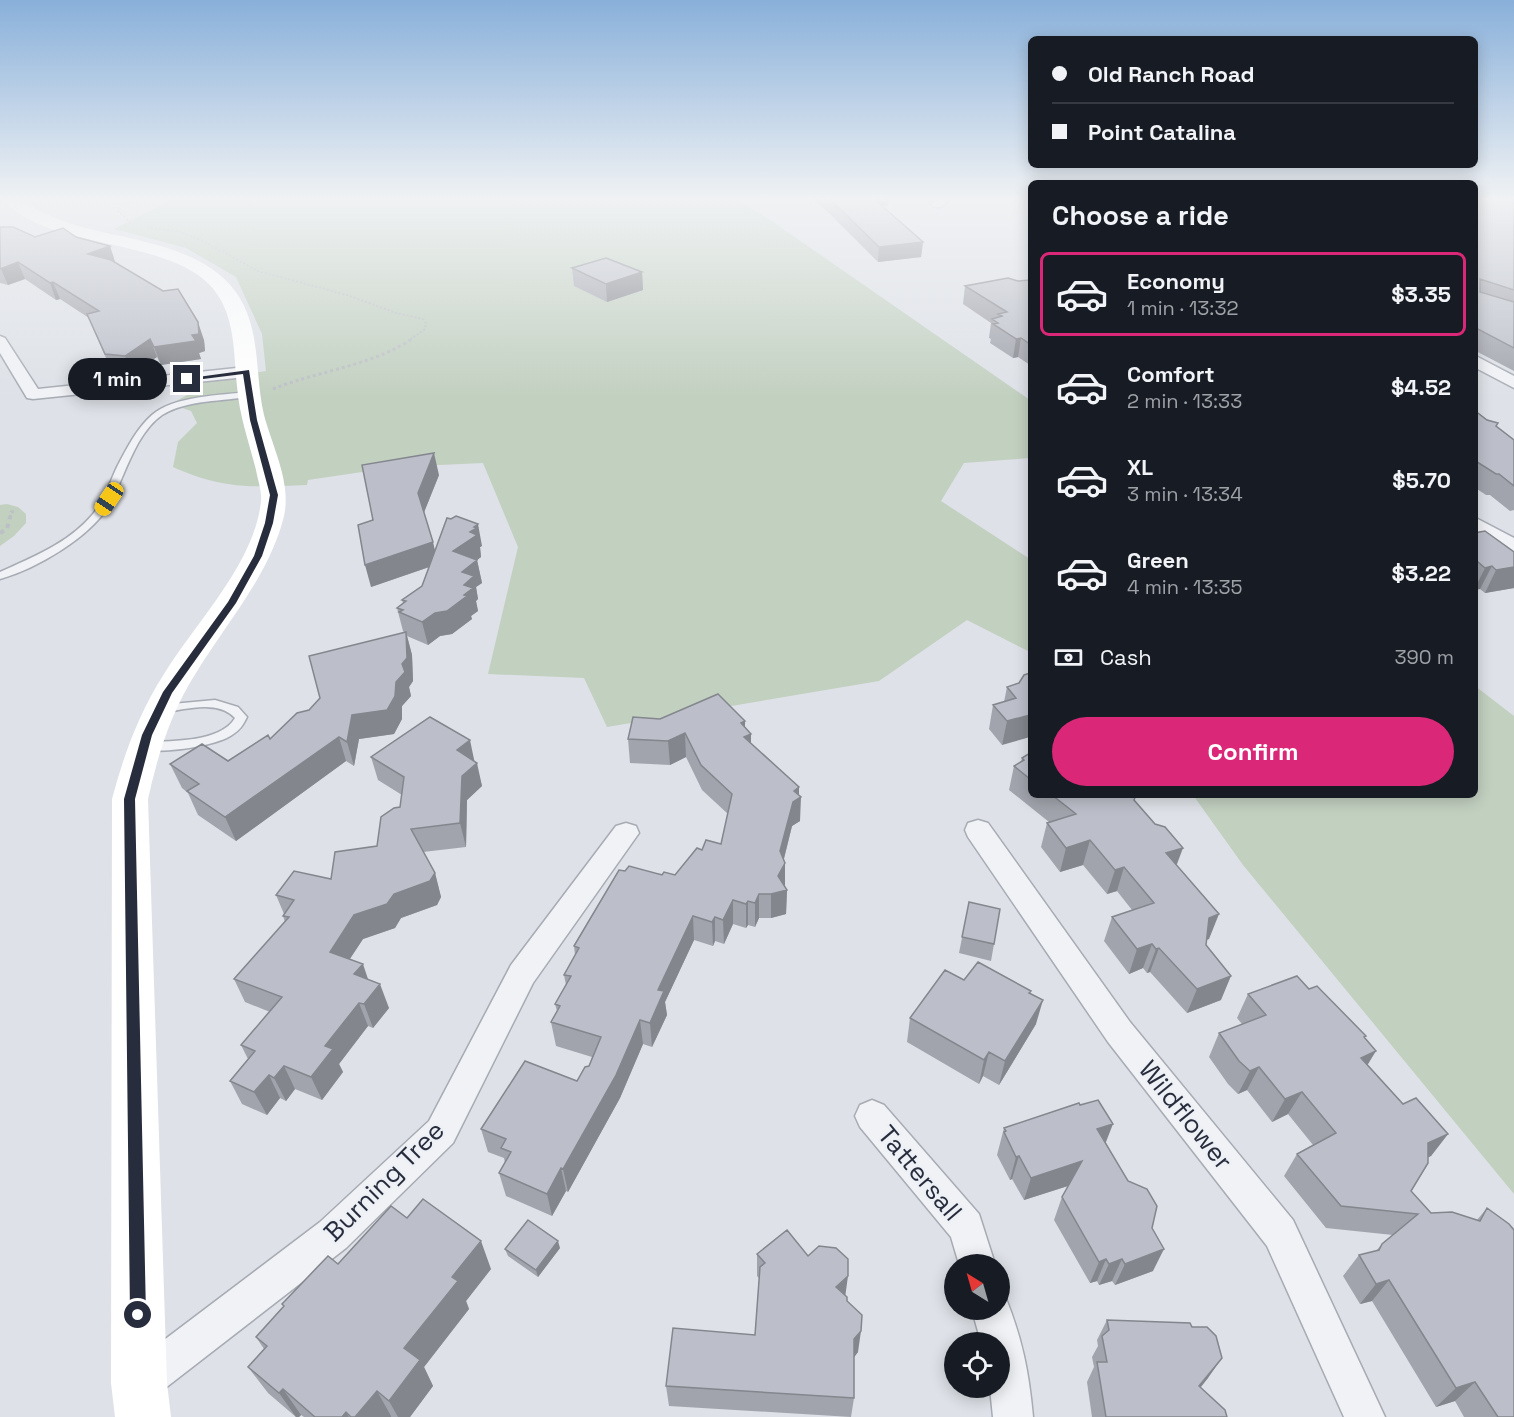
<!DOCTYPE html>
<html lang="en">
<head>
<meta charset="utf-8">
<style>
  :root { --surface:#171b24; --page:#242831; --text:#f1f3f6; --muted:#9ea1a6; --line:#363941; --accent:#db2777 }
  body { margin:0; font-family:"Space Grotesk",sans-serif; background:var(--page); color:var(--text); height:100vh; display:flex; flex-direction:column; font-size:22px; white-space:nowrap }
  * { box-sizing:border-box; margin:0 }
  p { font-size:20px; color:var(--muted) }
  .icon { flex:none; width:33px; height:33px; fill:none; stroke:currentColor; stroke-width:2; stroke-linecap:round; stroke-linejoin:round }
  .map { position:relative; flex:1; overflow:hidden }
  .sheet { position:absolute; left:1028px; top:180px; width:450px; height:618px; display:flex; flex-direction:column; background:var(--surface); border-radius:9px; box-shadow:0 3px 15px #0003 }
  .sheet>* { flex:none }
  .top-card { position:absolute; left:1028px; top:36px; width:450px; height:132px; border-radius:9px; box-shadow:0 3px 15px #0003; display:grid; align-content:center; height:132px; padding:0 24px; background:var(--surface) }
  .needle { width:39px; rotate:323deg }
  .buttons { position:absolute; left:944px; top:1254px; display:grid; gap:12px }
  .buttons a { display:grid; place-items:center; width:66px; height:66px; border-radius:50%; background:var(--surface); box-shadow:0 3px 15px #0003; font-size:30px }
  .end { position:absolute; width:27px; height:27px; margin:-14px; border:8px solid #282d3d; background:#fff; box-shadow:0 0 0 3px #fff }
  .from { border-radius:50% }
  .bubble { position:absolute; height:42px; border-radius:21px; background:var(--surface); box-shadow:0 3px 15px #0003; font-size:20px; font-weight:800; line-height:42px; text-align:center }
  .car { position:absolute; width:18px; height:36px; margin:-18px -9px; border-radius:8px; box-shadow:0 0 4px 2px #0007; background:linear-gradient(#f5c518 24%,#345 0 40%,#f5c518 0 76%,#345 0 86%,#f5c518 0) }
  .top-card b { display:flex; align-items:center; gap:21px; height:57px; font-size:22px }
  .top-card b+b { border-top:2px solid var(--line) }
  .top-card i { width:15px; height:15px; background:var(--text) }
  ul { padding:0; list-style:none }
  li { display:flex; align-items:center; gap:18px; height:84px; margin:0 12px 9px; padding:0 12px; border:3px solid transparent; border-radius:9px }
  li div { flex:1 }
  li b { display:block; font-size:22px }
  li em { font-style:normal; font-weight:800 }
  li.on { border-color:var(--accent) }
  li>.icon { width:54px; height:54px; stroke-width:1.5 }
  h2 { padding:0 24px; font-size:27px; line-height:72px }
  .pay { display:flex; align-items:center; gap:15px; height:66px; padding:0 24px; font-size:22px }
  .pay p { margin-inline-start:auto }
  .action { display:flex; gap:12px; margin-top:auto; padding:12px 24px }
  .action a { flex:1; height:69px; border-radius:36px; background:var(--accent); color:#fff; font-size:24px; font-weight:800; line-height:69px; text-align:center }
  .map>svg:first-child { display:block }
  .green { fill:#c2d0c0 }
  .lines { fill:none; stroke-linecap:round; stroke-linejoin:round }
  .lane-casing { stroke:#a7abb4; stroke-width:3 }
  .street-casing { stroke:#a7abb4; stroke-width:3 }
  .path-far2 { stroke:#bcbfc5; stroke-width:2; stroke-dasharray:2 2; stroke-linecap:butt }
  .path-far1 { stroke:#bcbfc5; stroke-width:3; stroke-dasharray:3 3; stroke-linecap:butt }
  .path { stroke:#bcbfc5; stroke-width:4; stroke-dasharray:4.5 4.5; stroke-linecap:butt }
  .lane { fill:#f0f2f5; fill-rule:evenodd }
  .street { fill:#f0f2f5; fill-rule:evenodd }
  .secondary { fill:#fff; fill-rule:evenodd }
  .wall { fill:#a2a4ad }
  .shaded-wall { fill:#84868d }
  .building { fill:#bcbfc9; stroke:#84868d; stroke-width:1.5 }
  .route { fill:#282d3d }
  .labels { text-anchor:middle; stroke-width:4.5; stroke-linejoin:round; paint-order:stroke }
  .near-street-label { font-size:26px; fill:#282d3d; stroke:#edf0f5 }
</style>
</head>
<body>
<div class="map">
<svg width="1514" height="1417" viewBox="0 0 1514 1417">
  <rect width="100%" height="100%" fill="#dee1e7"/>
  <path class="green" d="M175,198h560l38,24 257,178v58l-66,5 -23,38 89,58v93l-63,-32 -88,61 -272,46 -23,-49 -96,-4 30,-127 -35,-84 -87,4 -88,13 -1,5c-55,2 -82,5 -134,-18l5,-25 19,-19 -6,-12 -20,-7 16,-9 7,-13 72,-11 -4,-37 -26,-57 -50,-29 -72,-19z
    M7,504l11,3 8,7v9l-12,13 -14,10v-41z
    M1475,686l39,30v478l-271,-329 -50,-70h281z"/>
  <g class="lines">
    <defs>
      <path id="lane" d="M249,392l4,2 -1,2c-29,6 -64,3 -90,19 -26,18 -37,60 -51,87 -18,34 -75,67 -111,77v-7c33,-15 69,-29 93,-58 12,-14 17,-33 25,-49 9,-17 19,-37 34,-50 21,-19 70,-20 97,-23z
        M215,700l23,7 9,10c-4,8 -7,13 -15,18 -16,11 -70,19 -88,14l-2,-3 6,-4c25,-1 73,0 87,-24 -18,-19 -51,-8 -74,-5l-6,-4 6,-4z"/>
      <path id="street" d="M937,198h15l-11,9h-8l-2,-3z
        M0,336l5,2 33,51 208,-22 8,5 -8,5 -213,22 -6,-1 -27,-45z
        M1474,355l40,21v12l-40,-21z
        M1474,517l40,21v14l-40,-21z
        M978,820l10,3 142,199 163,198 92,197h-41l-77,-171 -159,-204 -140,-205 -3,-7 3,-7z
        M626,823l10,3 3,7 -106,150 -80,160 -107,105 -191,148 -14,6 -14,-6 -6,-14 6,-14 193,-146 109,-101 82,-156 105,-139z
        M872,1100l12,5 95,109 16,50h-36l-8,-27 -91,-110 -5,-11 5,-11z
        M999,1294l6,2c17,42 24,76 28,121h-40l-3,-29h9v-46h-18l-9,-32h27z"/>
    </defs>
    <use href="#lane" class="lane-casing"/>
    <use href="#street" class="street-casing"/>
    <path class="path-far2" d="M131,223l-13,-12 5,-7 13,-6
      M147,227l33,5 23,9 55,30 89,24 49,18 27,6 3,4 -1,6 -14,10"/>
    <path class="path-far1" d="M273,389c44,-18 102,-24 140,-51
      M10,518l1,-6 4,-1"/>
    <path class="path" d="M0,533l7,-4 3,-12"/>
    <use href="#lane" class="lane"/>
    <use href="#street" class="street"/>
    <path class="secondary" d="M2,198c6,0 13,-1 18,0 7,2 13,9 19,13 15,7 31,13 47,17 62,16 146,22 165,97 8,29 6,60 13,90 9,34 29,70 19,105 -16,58 -56,102 -87,153 -25,39 -38,81 -48,126l19,584 4,34h-56l-4,-34 1,-584c12,-45 27,-86 52,-125 31,-51 91,-111 97,-173 1,-10 -3,-20 -5,-31 -7,-28 -17,-55 -19,-84 -4,-39 -1,-81 -35,-108 -53,-41 -162,-31 -200,-80z"/>
  </g>
  <path class="wall" d="M811,198h78l-1,8h-6l41,36 -2,15 -43,5 -49,-49z
    M1474,198h40v173l-40,-21z
    M0,227l35,10h41l34,9 5,16 89,78 1,11 -6,2 2,6 -40,6 -4,-8 -26,17 -19,-2 -23,-54 -29,-19 -4,1 -31,-21 -17,6 -8,-2z
    M572,268l70,4 1,18 -36,12 -33,-16z
    M1030,280v85l-12,-8 -5,1 -23,-15 1,-4 -2,-1 2,-15 -28,-19 2,-18z
    M1474,410l40,30v70l-4,1 -20,-16h-4l-12,-8z
    M439,475l-15,37 11,39 47,-5 -2,1 1,10 -4,3 5,23 -6,4 2,12 -2,2 2,10 -7,5 1,3 -20,15 -12,2 -12,9 -21,-9 5,19 1,26 -4,6 2,9 -9,10v13l-8,15 -35,5 -5,27 -8,-5 -110,80 -38,-26 -10,-22 -6,-5 -12,-24 58,-3 42,-22 39,-29 95,-78 -1,-1 -6,-23 6,-5 -1,-3 20,-14 7,-19 -58,20 2,-67z
    M1474,533l40,19v36l-29,5 -5,-4 -6,1z
    M1024,675l-22,70 -13,-16 4,-24 11,-3 3,-15 12,-4z
    M660,719l85,8 6,17 48,51 1,26 -8,5 -8,33 1,28 2,3 -1,24 -15,4h-12l-4,9 -7,-2 -2,3 -13,-4 -9,20 -9,-3 -2,5 -19,-6 -29,62 2,13 -15,32 -9,-3 -23,54 -52,94 -2,-1 -14,25 -46,-20 -7,-23 6,-10 -1,-5 -16,-6 -7,-23 96,-48 12,-15 3,-9 -36,-11 -5,-24 6,-11 -2,-7 11,-19 -2,-10 11,-20 -1,-9 51,-75 50,4 27,-25 19,-6 7,-30 -26,-24 -16,-33 -16,8 -40,-2 -2,-24z
    M1030,753v42h106l-2,6 42,65 33,73 -3,1v5l15,55 -34,13 -37,-41 -3,1 -4,-5 -14,6 -25,-33 8,-24 20,-7 -15,-19 -10,3 -24,-29 -23,7 -19,-25 6,-24 2,-1 -40,-32 5,-24 7,-4 1,-4z
    M371,757l104,4 7,25 -15,14 -1,47 -43,5 12,21 6,24 -4,8 -36,13 -6,10 -32,11 -13,20 18,21 21,28 -16,20 -5,-2 -29,38 4,8 -21,28 -27,-11 -9,12 -6,-3 -13,17 -25,-11 -12,-23 18,-22 -7,-14 29,-33 -25,-10 -11,-23 51,-57 -2,-6 1,-2 -8,-19 55,-16 46,-33 23,-39 2,-12 -24,-15z
    M969,902l25,42 -3,17 -32,-8z
    M964,980l67,11 -1,3 6,30 -37,61 -16,-9 -4,8 -72,-42 3,-24z
    M1309,989l56,49 3,27 35,39 45,30 -17,22 -3,1 -17,34 20,22 46,7 10,-12 27,209h-50l-9,-16 -19,6 -64,-106 -12,3 -17,-28 16,-21 17,-4 6,-7 11,-9 -67,-7 -42,-52 13,-22 16,-9 -25,-31 -16,8 -25,-32 -9,4 -10,-10 -19,-27 10,-24 23,-9 -5,-6 11,-24z
    M1004,1128l102,15 46,85 1,43 -38,14 -3,-4 -13,4 -2,-4 -7,2 -36,-63 8,-23 6,-11 -44,14 -12,-21 -2,1 -13,-25z
    M407,1218l84,51 -25,32 3,8 -45,58 9,19 -23,31h-106l-3,-2 -2,2h-3l-28,-24 -20,-26 16,-18 -8,-12 28,-30 -2,-3 56,-40z
    M560,1248l-22,29 -30,-21 -3,-7z
    M757,1254l51,2 37,39 13,57 -4,5v41l-3,19 -182,-11 -3,-20 89,-51 4,-57 -2,-2z
    M1107,1320l101,58 -8,9 27,30h-135l-5,-35 7,-15 -2,-10 6,-11 -1,-6z"/>
  <path class="shaded-wall" d="M868,198h21l-1,8 -21,2z
    M923,242l-2,15 -43,5 1,-15z
    M110,246l5,16 -27,-8z
    M18,262l7,17 -17,6 -7,-16z
    M642,272l1,18 -36,12 -1,-18z
    M53,282l7,17 -4,1 -6,-17z
    M198,322l6,18 1,11 -6,2 2,6 -40,6 -7,-18 38,-12z
    M1021,338l-3,19 -5,1 3,-19z
    M150,339l7,18 -26,17 -6,-18z
    M434,453l5,22 -16,40 -5,-22z
    M478,524l4,22 -2,1 1,10 -23,17 -5,-23 21,-24z
    M433,542l5,22 -67,23 -6,-22z
    M477,560l5,23 -6,4 2,12 -2,2 2,10 -7,5 1,3 -20,15 -12,2 -12,9 -6,-23 40,-50z
    M1478,562l-4,8v-7z
    M1492,566l-12,23 -6,1 11,-22z
    M1514,567v21l-29,5 11,-23z
    M406,632l6,23 1,26 -4,6 2,9 -9,10v13l-8,15 -35,5 -5,27 -7,-24 5,-27 44,-33 6,-18z
    M1030,714v23l-28,8 5,-24z
    M745,721v16l6,-3v24l-7,3 -3,-38z
    M685,733l1,24 -16,8 -2,-24z
    M339,737l7,24 -110,80 -11,-24z
    M470,740l5,24 -18,-14z
    M477,763l5,23 -15,14 -1,47 -6,-24 2,-47z
    M799,787v11l2,-1 -1,24 -8,5 -11,44 4,-7v25l2,2 -1,24 -15,4v-24l7,-18 2,-25 14,-60z
    M1090,840l-7,25 -23,7 6,-24z
    M1183,848l-9,24 -8,-19z
    M1124,867l-7,24 -10,3 8,-24z
    M435,873l6,24 -4,8 -36,13 -6,10 -32,11 -24,36 -9,-23 24,-37z
    M759,894v24l-4,9v-24z
    M733,900v24l-9,20 -1,-24z
    M748,901v24l-2,3v-24z
    M1219,914l-10,25 -10,3 10,-24z
    M693,916l1,24 -29,62 2,13 -15,32 -2,-24 8,-33z
    M715,917v24l-2,5 -1,-24z
    M1152,944l-9,24 -14,6 8,-25z
    M1159,948l-9,24 -3,1 9,-24z
    M363,964l8,24 -17,-14z
    M1231,976l-10,24 -34,13 10,-24z
    M380,984l9,24 -16,20 -9,-24z
    M1043,1000l-7,24 -37,61 6,-24z
    M359,1003l9,23 -29,38 4,8 -21,28 -11,-23 14,-31z
    M640,1020l3,24 -23,54 -52,94 -5,-23z
    M1376,1051l-14,23 -1,-16z
    M989,1052l-6,24 -4,8 5,-24z
    M284,1066l11,23 -9,12 -12,-23z
    M1259,1067l-12,23 -9,4 12,-23z
    M269,1075l11,23 -13,17 -13,-23z
    M1302,1092l-14,22 -16,8 13,-23z
    M1113,1124l-9,23 -7,-18z
    M1448,1134l-17,22 -20,10 17,-23z
    M1019,1156l-7,23 -2,1 6,-23z
    M1082,1161l-8,23 -50,16 7,-22z
    M561,1168l5,23 -14,25 -5,-22z
    M481,1241l10,28 -25,32 3,8 -45,58 9,19 -23,31h-12l-9,-16 15,-53 48,-71z
    M558,1241l2,7 -22,29 -2,-7z
    M1164,1249l-11,22 -38,14 10,-21z
    M1106,1259l-9,22 -7,2 9,-21z
    M1122,1259l-10,22 -13,4 10,-21z
    M848,1276l-3,22 -9,-11z
    M1389,1280l-17,21 -12,3 16,-20z
    M861,1331l-3,21 -6,8 2,-21z
    M1222,1358l-14,20 -22,28 13,-20z
    M1475,1382l-20,19 -19,6 20,-19z
    M283,1389l18,26 -2,2h-3l-17,-24z
    M377,1391l14,25v1h-36z
    M346,1412l3,5h-7z"/>
  <path class="building" d="M829,198h44l50,44 -44,5z
    M1474,198h40v92l-34,-11v13l34,10v46l-40,-21z
    M0,227h13l22,10 28,-9 13,9 34,9 -22,8 23,6 52,31 15,-2 20,33 1,12 -7,1 4,6 -42,6 -4,-8 -25,17 -20,-2 -18,-40 12,-3 -46,-29 -3,1 -32,-21 -18,7z
    M606,258l36,14 -36,12 -34,-16z
    M1008,278l10,3 12,-1v30l-1,1 1,1v32l-9,-6 -5,1 -23,-15 5,-1 -6,-4 10,-3 -4,-2 9,-2 -42,-26z
    M1474,410l13,10 11,3 -2,3 18,14v46l-15,-12h-3l-22,-14z
    M434,453l-16,40 15,49 -68,23 -7,-40 15,-5 -11,-55z
    M456,516l22,8 -4,3 3,1 -7,4 7,3 -24,16 24,9 -15,12 12,4 -10,9 9,3 -9,7 3,1 -20,15 -12,2 -13,9 -23,-10 4,-2 -6,-2 9,-7 -4,-1 20,-14 25,-68 4,1z
    M1485,531l29,21v15l-18,3 -4,-4 -7,2 -7,-6 -4,1v-30z
    M406,632l1,26 -5,6 3,8 -9,10 -1,14 -8,14 -35,5 -5,27 -8,-5 -114,80 -38,-26 12,-7 -29,-20 32,-20 26,17 40,-26 2,4 27,-26 12,-3 11,-12 -11,-42z
    M1030,673v42l-23,6 -14,-16 23,-7 -9,-11 12,-4 5,-8z
    M718,694l27,27 -4,2 10,11 -7,3 55,50 -5,4 7,6 -8,5 -13,49 5,12 -7,13 9,14 -16,4h-12l-4,9 -7,-2 -2,3 -13,-4 -10,20 -8,-3 -3,5 -19,-6 -35,74 6,1 -14,32 -10,-3 -24,55 -53,94 -2,-1 -14,26 -48,-21 12,-21 -10,-4 5,-9 -25,-10 44,-68 52,20 8,-14 4,-1 12,-29 -50,-15 9,-16 -5,-2 16,-28 -7,-1 15,-27 -5,-2 45,-76 6,1 4,-5 33,9 2,-3 11,3 22,-27 5,2 4,-10 15,4 11,-50 -31,-29 -16,-32 -17,8 -40,-2 5,-22 27,2z
    M430,717l40,23 -13,10 20,13 -15,13 -2,47 -49,6 24,44 -5,8 -36,13 -7,10 -33,11 -24,37 33,12 -9,10 26,10 -16,20 -5,-1 -34,43 8,3 -22,28 -27,-11 -10,12 -5,-3 -15,17 -24,-11 25,-30 -14,-6 41,-48 -48,-18 55,-62 -6,-1 11,-16 -18,-5 18,-24 37,8 4,-27 42,-6 4,-29 13,-9 6,-1 4,-30 -33,-20z
    M1030,753v26l-16,-13 10,-6 -2,-2z
    M1052,795h84l-2,5 21,24 10,3 18,21 -17,5 53,61 -10,4 -3,27 25,31 -34,13 -38,-41 -3,1 -4,-5 -15,5 -25,-32 42,-14 -30,-36 -9,3 -25,-30 -24,8 -19,-25 29,-9z
    M969,902l31,7 -6,35 -32,-7z
    M978,962l53,29 -2,2 14,7 -38,61 -16,-9 -5,8 -74,-42 35,-48 19,10z
    M1297,976l12,13 8,-3 49,50 -2,1 12,14 -15,7 42,46 13,-6 32,36 -20,9v20l-17,28 20,22 21,-1 28,9 7,-13 22,16 5,6v187h-16l-23,-35 -19,6 -67,-108 -13,4 -17,-29 20,-5 3,-6 36,-30 -77,-8 -44,-52 39,-21 -34,-41 -17,7 -26,-32 -9,4 -11,-10 -20,-28 47,-18 -18,-21z
    M1098,1100l15,24 -16,5 31,52 19,8 10,17 -5,22 12,21 -39,15 -3,-5 -13,5 -3,-5 -7,3 -37,-65 20,-36 -51,17 -12,-22 -3,1 -12,-25 2,-1 -2,-3 75,-25 1,2z
    M423,1199l58,42 -29,36 6,4 -54,67 16,12 -31,41 -12,-10 -22,26h-4l-5,-5 -4,5h-27l-32,-28 -4,4 -31,-26 19,-21 -11,-9 28,-31 -2,-2 46,-48 10,8 53,-58 16,12z
    M528,1220l30,21 -22,29 -31,-21z
    M787,1230l21,26 11,-10 17,2 12,11v17l-12,11 11,10v4l15,14 -1,16 -7,8v59l-188,-12 7,-58 82,7 5,-68 5,-4 -8,-9z
    M1107,1320l83,3 2,4h15l9,9 6,22 -23,28 26,24 2,7h-121l-9,-55h10l-5,-26 7,-6z"/>
  <linearGradient id="sky" x2="0" y2="1"><stop stop-color="#89b0da"/><stop offset="0.5" stop-color="#f0f2f4"/><stop offset="1" stop-color="#f0f2f4" stop-opacity="0"/></linearGradient>
  <rect width="1514" height="397" fill="url(#sky)"/>
  <path class="route" d="M249,370l8,50 21,75 -5,28 -11,33 -26,47 -64,90 -20,42 -17,64 11,516 -2,6 -6,2 -6,-2 -2,-6 -6,-516 18,-64 21,-43 65,-90 26,-46 11,-33 5,-28 -20,-75 -7,-46 -56,7 -4,-2z"/>
  <g class="labels">
    <g class="near-street-label">
      <text transform="translate(1186 1115) rotate(51)" y="9">Wildflower</text>
      <text transform="translate(920 1173) rotate(50)" y="9">Tattersall</text>
      <text transform="translate(384 1181) rotate(-45)" y="9">Burning Tree</text>
    </g>
  </g>
</svg>
<div class="buttons">
<a><svg class="needle" viewBox="-14 -14 28 28"><path d="M0-13l5 13h-10z" fill="#e53935"/><path d="M0 13l5-13h-10z" fill="#9ea1a6"/></svg></a>
<a><svg class="icon" aria-label="locate" viewBox="0 0 24 24"><circle cx="12" cy="12" r="6"/><path d="M12 2v4M12 18v4M2 12h4M18 12h4"/></svg></a>
</div>
<i class="end from" style="left:138px;top:1315px"></i>
<i class="end" style="left:187px;top:379px"></i>
<div class="bubble" style="left:68px;top:358px;width:99px">1 min</div>
<i class="car" style="left:109px;top:499px;rotate:214deg"></i>
<div class="top-card">
<b><i class="from"></i>Old Ranch Road</b>
<b><i></i>Point Catalina</b>
</div>
<section class="sheet">
<h2>Choose a ride</h2>
<ul>
<li class="on"><svg class="icon" aria-label="car" viewBox="0 0 24 24"><path d="M5 17H2v-5l4-1 3-4h7l3 4 3 1v5h-3M9 17h6M6 11h13"/><circle cx="7" cy="17" r="2"/><circle cx="17" cy="17" r="2"/></svg><div><b>Economy</b><p>1 min · 13:32</p></div><em>$3.35</em></li>
<li><svg class="icon" aria-label="car" viewBox="0 0 24 24"><path d="M5 17H2v-5l4-1 3-4h7l3 4 3 1v5h-3M9 17h6M6 11h13"/><circle cx="7" cy="17" r="2"/><circle cx="17" cy="17" r="2"/></svg><div><b>Comfort</b><p>2 min · 13:33</p></div><em>$4.52</em></li>
<li><svg class="icon" aria-label="car" viewBox="0 0 24 24"><path d="M5 17H2v-5l4-1 3-4h7l3 4 3 1v5h-3M9 17h6M6 11h13"/><circle cx="7" cy="17" r="2"/><circle cx="17" cy="17" r="2"/></svg><div><b>XL</b><p>3 min · 13:34</p></div><em>$5.70</em></li>
<li><svg class="icon" aria-label="car" viewBox="0 0 24 24"><path d="M5 17H2v-5l4-1 3-4h7l3 4 3 1v5h-3M9 17h6M6 11h13"/><circle cx="7" cy="17" r="2"/><circle cx="17" cy="17" r="2"/></svg><div><b>Green</b><p>4 min · 13:35</p></div><em>$3.22</em></li>
</ul>
<div class="pay"><svg class="icon" aria-label="cash" viewBox="0 0 24 24"><path d="M3 7h18v10H3z"/><circle cx="12" cy="12" r="2"/></svg>Cash<p>390 m</p></div>
<div class="action"><a>Confirm</a></div>
</section>
</div>
</body>
</html>
